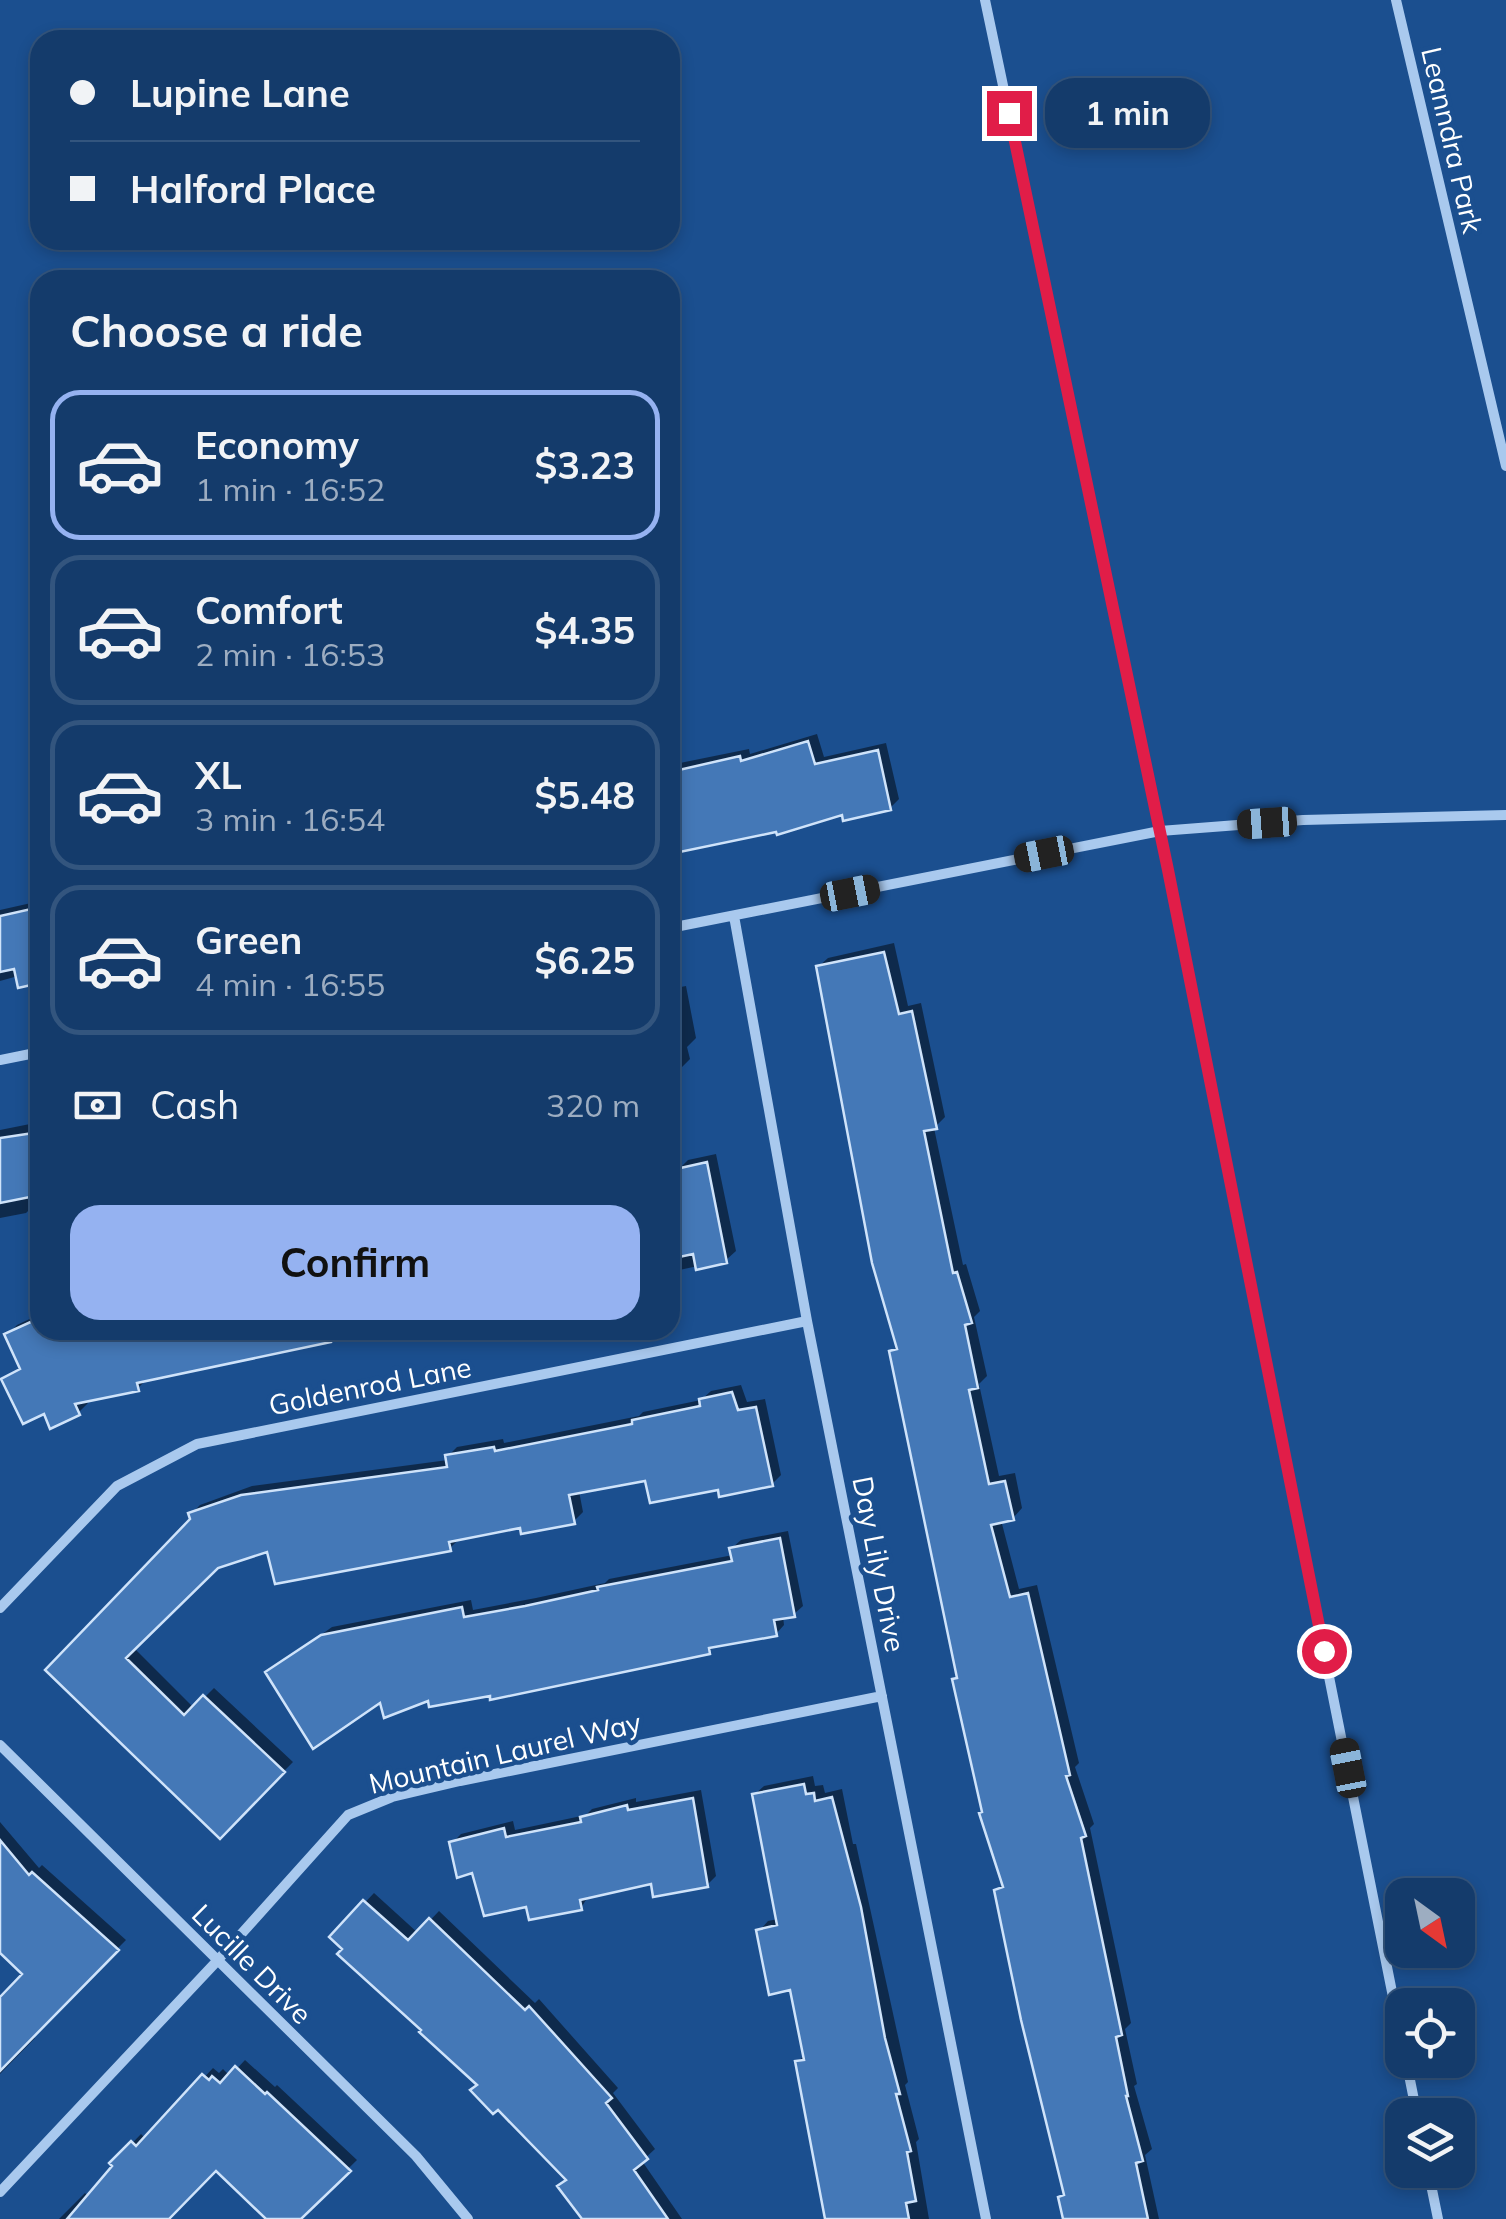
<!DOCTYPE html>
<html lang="en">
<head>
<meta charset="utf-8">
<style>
  :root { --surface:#143b6b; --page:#1d4271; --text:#f1f3f6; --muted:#9dadc1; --line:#33557e; --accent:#95b2f1 }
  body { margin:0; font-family:Mulish,sans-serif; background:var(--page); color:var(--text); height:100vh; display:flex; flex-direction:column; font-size:38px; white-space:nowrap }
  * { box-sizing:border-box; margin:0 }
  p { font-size:32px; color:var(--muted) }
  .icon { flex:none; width:55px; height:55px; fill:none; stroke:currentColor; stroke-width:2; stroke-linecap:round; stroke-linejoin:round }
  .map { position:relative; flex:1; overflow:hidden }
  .details { position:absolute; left:30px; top:270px; width:650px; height:1070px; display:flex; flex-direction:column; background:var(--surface); border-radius:30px; box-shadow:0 5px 15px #0003,0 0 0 2px var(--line) }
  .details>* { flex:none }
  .guide { position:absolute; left:30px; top:30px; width:650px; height:220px; border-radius:30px; box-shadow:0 5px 15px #0003,0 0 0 2px var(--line); display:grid; align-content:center; height:220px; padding:0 40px; background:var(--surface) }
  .needle { width:65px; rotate:147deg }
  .controls { position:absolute; left:1385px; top:1878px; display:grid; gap:20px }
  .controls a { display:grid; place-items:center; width:90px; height:90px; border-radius:20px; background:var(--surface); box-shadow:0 5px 15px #0003,0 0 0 2px var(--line); font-size:50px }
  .end { position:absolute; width:45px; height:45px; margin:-22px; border:12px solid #e11d48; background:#fff; box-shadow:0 0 0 5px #fff }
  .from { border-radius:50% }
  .bubble { position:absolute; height:70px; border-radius:30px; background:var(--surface); box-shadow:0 5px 15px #0003,0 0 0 2px var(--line); font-size:32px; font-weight:700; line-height:70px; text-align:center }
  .car { position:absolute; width:30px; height:60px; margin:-30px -15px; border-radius:12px; box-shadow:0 0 8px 2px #0007; background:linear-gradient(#222 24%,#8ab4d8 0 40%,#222 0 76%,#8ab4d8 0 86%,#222 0) }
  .guide b { display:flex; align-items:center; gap:35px; height:95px; font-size:38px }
  .guide b+b { border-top:2px solid var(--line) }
  .guide i { width:25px; height:25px; background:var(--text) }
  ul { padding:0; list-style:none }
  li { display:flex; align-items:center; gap:30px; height:150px; margin:0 20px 15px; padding:0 20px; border:5px solid var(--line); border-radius:30px }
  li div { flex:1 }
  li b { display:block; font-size:38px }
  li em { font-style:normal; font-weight:700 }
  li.on { border-color:var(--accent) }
  li>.icon { width:90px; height:90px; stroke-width:1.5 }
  h2 { padding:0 40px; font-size:45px; line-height:120px }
  .pay { display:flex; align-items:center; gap:25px; height:110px; padding:0 40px; font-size:38px }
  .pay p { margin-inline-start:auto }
  .cta { display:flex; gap:20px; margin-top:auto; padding:20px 40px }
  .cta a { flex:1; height:115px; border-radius:30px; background:var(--accent); color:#111; font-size:40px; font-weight:700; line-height:115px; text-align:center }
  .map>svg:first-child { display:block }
  .shadow { fill:#0007 }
  .building { fill:#4478b7; stroke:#cfe3fa; stroke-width:2.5 }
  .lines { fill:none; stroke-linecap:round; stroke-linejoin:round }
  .minor { stroke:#a9c9ee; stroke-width:10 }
  .route { stroke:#e11d48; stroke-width:12 }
  .labels { text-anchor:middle; stroke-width:9; stroke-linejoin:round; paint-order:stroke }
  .street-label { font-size:28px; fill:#fff; stroke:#1b4f8f }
</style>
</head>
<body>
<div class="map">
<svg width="1506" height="2219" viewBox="0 0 1506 2219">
  <rect width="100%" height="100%" fill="#1b4f8f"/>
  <path class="shadow" d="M817,734l7,23 62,-14 13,56 -9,9 -46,4 -174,40v-87l79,-16 1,5z
    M40,901v80l-22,-5 -18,5v-71z
    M894,943l14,63 13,-3 24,114 -11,11 29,137 3,-1 14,47 -6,6 13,59 -8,8 20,92 16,-3 7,35 -9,10 -12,2 18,69 18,-4 42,178 -4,4 19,57 -4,4 41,195 -6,6 12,55 -3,2 18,63 -7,6 14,64h-93l-5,-21 5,-5 -69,-303 7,-7 -49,-204 4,-3 -67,-324 6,-7 -80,-378 10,-9z
    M686,986l10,52 -9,9 3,12 -9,9 -11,2v-81z
    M40,1122v71l-7,1 2,10 -9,9 -26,5v-88z
    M716,1154l20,97 -10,9 -56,12v-102l10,-2 8,-8z
    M40,1314v16h344l-236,48 -10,10 -52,11 2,4 -10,10 -33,-2 -41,-32 18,-13 -15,-31 10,-10z
    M741,1385l6,17 18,-3 16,76 -9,9 -52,4 -73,-10 -68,13 4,21 -9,9 -52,4 -63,14 -9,9 -181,1 -53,17 -83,81 61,61 20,-20 79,74 -73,74 -172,-166 145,-151 -2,-5 9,-9 52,-19 196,-26v-4l9,-9 46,-8 1,4 135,-27 4,-4 58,-12 10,-9z
    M788,1531l15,75 -9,8 -11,2 1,9 -8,9 -61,11 -6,6 -217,42 -111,6 -113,-26 64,-46 139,-27 2,10 63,-12 69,-15 4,-4 124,-24 -1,-7 9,-8z
    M813,1776l2,10 8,-1 2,8 17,-4 11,55h3l52,238 -3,3 14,54 -3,3 13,77h-101l-30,-157 7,-8 -13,-67 -33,-56 9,-10 10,-2 -24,-124 10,-9z
    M701,1790l15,86 -9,9 -54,-4 -64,14 -8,13 -53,-4 -54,-34 -22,-27 9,-9 52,-13 2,9 71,-15 6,-6 44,-11v4z
    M0,1822l39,46 3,-3 84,75 -94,95 3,3 -35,36v-73l26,-27 -26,-25z
    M374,1893l44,40 21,-22 96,92 4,-4 79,89 -5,5 42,56 -13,12 40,58h-98l-16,-40 -236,-242z
    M245,2060l30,27 2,-2 80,75 -60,59h-28l-52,-51 -51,51h-107l26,-26 4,4 27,-31 -3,-3 28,-29 5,5 67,-71 6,5 4,-4 7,7z"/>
  <path class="building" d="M808,741l7,23 63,-14 13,60 -48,11 -1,-6 -65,20 -1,-3 -106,22v-82l70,-16 1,5z
    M40,907v76l-22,5 -4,-19 -14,3v-56z
    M884,952l15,62 13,-3 25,118 -13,2 29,142 4,-1 15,51 -7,2 13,63 -9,2 20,94 16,-3 9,39 -23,5 19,72 18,-4 42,182 -4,1 20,60 -5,2 41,197 -6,2 12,59h-2l17,65 -7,2 12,56h-85l-5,-22 6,-2 -43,-175 -27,-130 9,-3 -24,-74 3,-1 -30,-133 5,-1 -68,-327 8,-2 -25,-86 -56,-297z
    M40,1132v63l-40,8v-65z
    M707,1162l20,101 -31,7 -3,-16 -23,5v-72l9,-2 -3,-16z
    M35,1320l5,10h290l1,12 -194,41 2,8 -64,13 5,11 -30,14 -6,-15 -21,10 -22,-45 19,-10 -16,-35z
    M732,1392l6,18 18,-3 17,79 -54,11 -1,-7 -68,13 -5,-22 -76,14 6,29 -54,10 -1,-6 -71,14 2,9 -176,33 -8,-32 -49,16 -92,90 58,57 19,-20 82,77 -65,67 -175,-169 145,-151 -2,-6 53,-18 206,-28 -2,-12 49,-8 1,4 137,-27v-4l68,-14 -1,-7z
    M780,1538l15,79 -21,3 3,16 -68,12 1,6 -220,46v-4l-61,11 -1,-6 -44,17 -4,-15 -67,46 -48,-77 56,-37 141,-28 2,10 61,-11 73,-16 -1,-3 135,-26 -3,-13z
    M804,1784l2,10 8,-1 1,8 17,-4 29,110 24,131 15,56h-4l15,57 -4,1 9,49 -10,2 3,16h-84l-30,-158 9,-1 -14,-70 -21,5 -13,-65 21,-5 -25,-131z
    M693,1798l15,89 -55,10 -2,-13 -71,16 2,10 -53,10 -3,-13 -42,9 -12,-43 -15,5 -8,-36 55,-14 2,9 75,-15 -1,-5 47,-12 1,5z
    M0,1840l29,35 3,-3 87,78 -119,121v-74l22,-23 -22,-21z
    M363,1900l45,40 21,-22 96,92 4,-4 83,92 -6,5 42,56 -14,11 34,49h-86l-25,-33 9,-6 -68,-70 -5,4 -23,-24 7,-5 -58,-53 2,-2 -84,-76 5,-5 -13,-12z
    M235,2066l30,28 2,-2 84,79 -50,48h-35l-50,-48 -47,48h-102l45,-53 -3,-3 22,-22 5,5 66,-72 7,6 3,-4 8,7z"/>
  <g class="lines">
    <path class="minor" d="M985,0l175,831 242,1211
      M1396,0l110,466
      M734,916l73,405 179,898
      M670,928l490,-97 143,-11 203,-5
      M0,1060l40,-8
      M0,1608l117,-122 80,-42 610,-123
      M0,1745l416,411 52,63
      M1406,2060l11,55
      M1428,2170l10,49
      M0,2192l217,-231 131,-146 44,-18 68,-16 422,-85"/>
  </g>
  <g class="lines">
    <path class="route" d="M1009,113l159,757 156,781"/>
  </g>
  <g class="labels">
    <g class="street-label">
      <text transform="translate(1452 140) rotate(77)" y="10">Leanndra Park</text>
      <text transform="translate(370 1386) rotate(-11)" y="10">Goldenrod Lane</text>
      <text transform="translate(879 1564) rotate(79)" y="10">Day Lily Drive</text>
      <text transform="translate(505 1753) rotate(-13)" y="10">Mountain Laurel Way</text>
      <text transform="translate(252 1964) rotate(45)" y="10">Lucille Drive</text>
    </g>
  </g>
</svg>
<div class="controls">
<a><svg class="needle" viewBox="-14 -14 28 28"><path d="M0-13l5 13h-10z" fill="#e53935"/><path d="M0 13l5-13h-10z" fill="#9dadc1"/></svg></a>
<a><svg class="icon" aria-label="locate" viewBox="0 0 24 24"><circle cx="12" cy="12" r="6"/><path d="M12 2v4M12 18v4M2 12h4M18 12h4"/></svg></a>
<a><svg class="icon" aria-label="layers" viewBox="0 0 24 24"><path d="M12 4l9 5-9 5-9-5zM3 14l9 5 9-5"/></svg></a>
</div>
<i class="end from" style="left:1324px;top:1651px"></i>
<i class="end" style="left:1009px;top:113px"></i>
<div class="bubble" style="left:1045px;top:78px;width:165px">1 min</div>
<i class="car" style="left:1267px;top:823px;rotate:266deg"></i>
<i class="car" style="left:1044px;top:854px;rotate:259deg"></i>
<i class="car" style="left:850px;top:893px;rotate:79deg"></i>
<i class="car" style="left:1348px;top:1768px;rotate:349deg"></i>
<div class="guide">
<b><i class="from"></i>Lupine Lane</b>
<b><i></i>Halford Place</b>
</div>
<section class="details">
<h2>Choose a ride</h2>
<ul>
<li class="on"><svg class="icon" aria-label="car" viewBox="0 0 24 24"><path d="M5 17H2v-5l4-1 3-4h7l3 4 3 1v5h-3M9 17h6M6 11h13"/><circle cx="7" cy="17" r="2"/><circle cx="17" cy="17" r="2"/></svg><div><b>Economy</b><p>1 min · 16:52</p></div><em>$3.23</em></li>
<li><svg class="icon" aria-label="car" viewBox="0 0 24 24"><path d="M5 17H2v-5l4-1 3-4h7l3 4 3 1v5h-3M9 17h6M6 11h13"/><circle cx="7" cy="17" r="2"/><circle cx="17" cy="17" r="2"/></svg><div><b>Comfort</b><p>2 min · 16:53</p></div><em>$4.35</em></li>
<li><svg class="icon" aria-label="car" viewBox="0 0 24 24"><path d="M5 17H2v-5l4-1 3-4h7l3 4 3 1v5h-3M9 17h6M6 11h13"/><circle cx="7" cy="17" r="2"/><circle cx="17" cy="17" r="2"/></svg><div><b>XL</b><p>3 min · 16:54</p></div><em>$5.48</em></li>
<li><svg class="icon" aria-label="car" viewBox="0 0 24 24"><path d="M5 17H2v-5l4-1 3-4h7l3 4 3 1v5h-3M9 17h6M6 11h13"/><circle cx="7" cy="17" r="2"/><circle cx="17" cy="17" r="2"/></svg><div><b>Green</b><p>4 min · 16:55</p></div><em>$6.25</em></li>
</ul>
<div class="pay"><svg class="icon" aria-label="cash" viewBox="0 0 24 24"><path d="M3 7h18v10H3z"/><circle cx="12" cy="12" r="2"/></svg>Cash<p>320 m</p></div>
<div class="cta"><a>Confirm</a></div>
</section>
</div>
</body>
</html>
